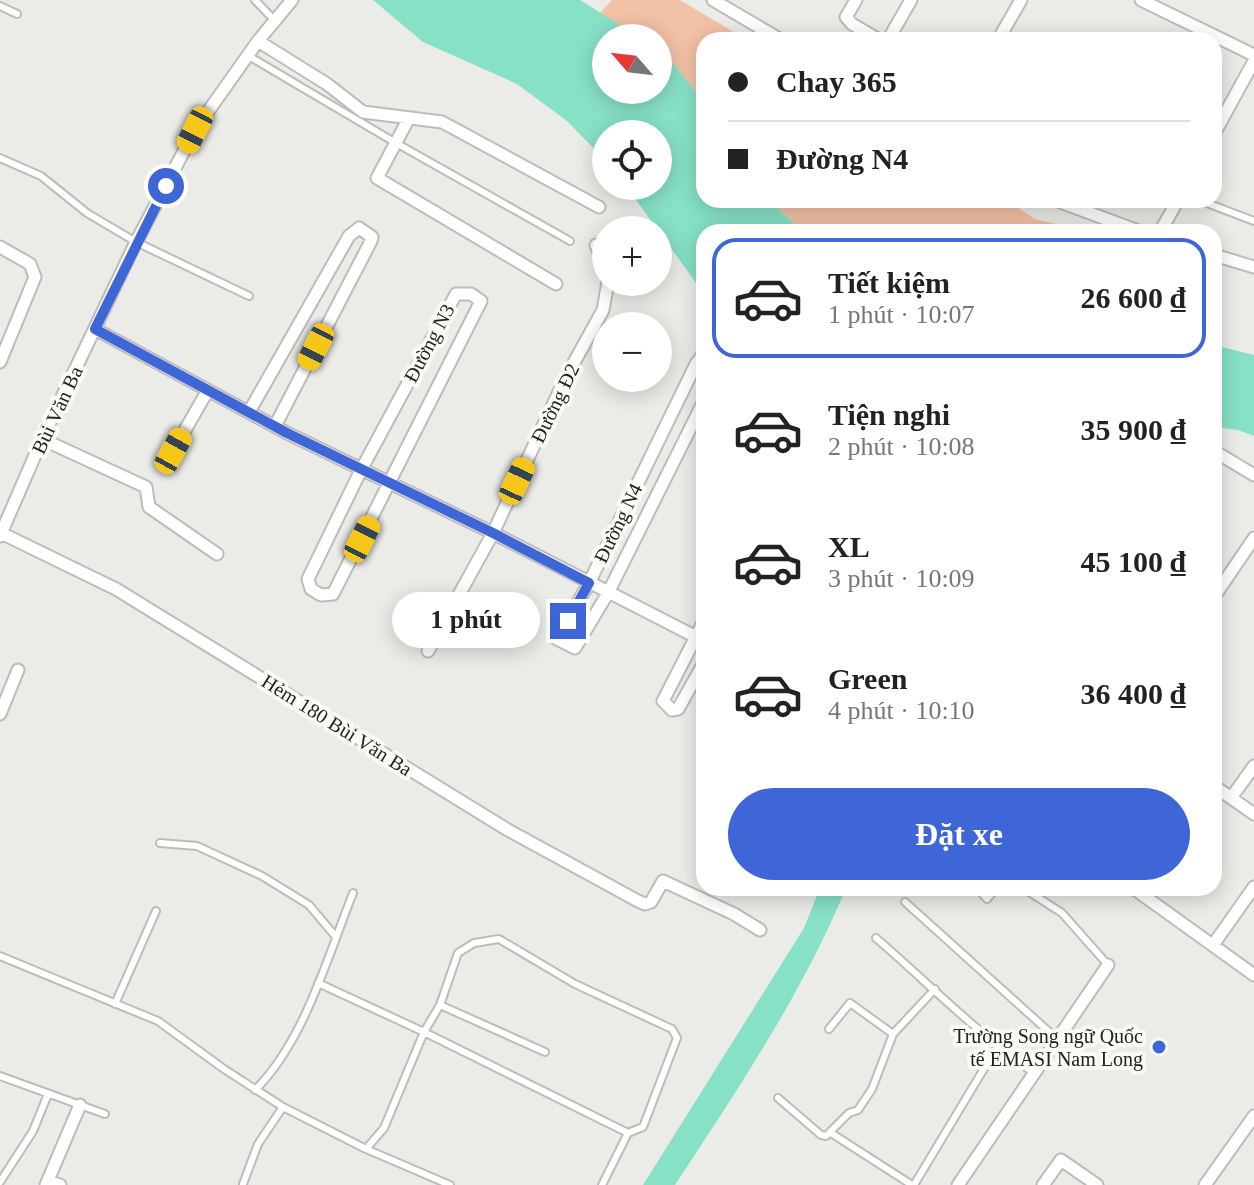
<!DOCTYPE html>
<html lang="vi">
<head>
<meta charset="utf-8">
<style>
  :root { --surface:#fff; --page:#f2f2f2; --text:#222; --muted:#767676; --line:#e0e0e0; --accent:#3f66d7 }
  body { margin:0; font-family:Georgia,serif; background:var(--page); color:var(--text); height:100vh; display:flex; flex-direction:column; font-size:30px; white-space:nowrap }
  * { box-sizing:border-box; margin:0 }
  p { font-size:26px; color:var(--muted) }
  .icon { flex:none; width:44px; height:44px; fill:none; stroke:currentColor; stroke-width:2; stroke-linecap:round; stroke-linejoin:round }
  .map { position:relative; flex:1; overflow:hidden }
  .panel { position:absolute; left:696px; top:224px; width:526px; height:672px; display:flex; flex-direction:column; background:var(--surface); border-radius:24px; box-shadow:0 4px 20px #0003 }
  .panel>* { flex:none }
  .hud { position:absolute; left:696px; top:32px; width:526px; height:176px; border-radius:24px; box-shadow:0 4px 20px #0003; display:grid; align-content:center; height:176px; padding:0 32px; background:var(--surface) }
  .needle { width:52px; rotate:298deg }
  .buttons { position:absolute; left:592px; top:24px; display:grid; gap:16px }
  .buttons a { display:grid; place-items:center; width:80px; height:80px; border-radius:50%; background:var(--surface); box-shadow:0 4px 20px #0003; font-size:40px }
  .end { position:absolute; width:36px; height:36px; margin:-18px; border:10px solid #3f66d7; background:#fff; box-shadow:0 0 0 4px #fff }
  .from { border-radius:50% }
  .bubble { position:absolute; height:56px; border-radius:28px; background:var(--surface); box-shadow:0 4px 20px #0003; font-size:26px; font-weight:700; line-height:56px; text-align:center }
  .car { position:absolute; width:24px; height:48px; margin:-24px -12px; border-radius:10px; box-shadow:0 0 6px 2px #0007; background:linear-gradient(#f5c518 24%,#345 0 40%,#f5c518 0 76%,#345 0 86%,#f5c518 0) }
  .hud b { display:flex; align-items:center; gap:28px; height:76px; font-size:30px }
  .hud b+b { border-top:2px solid var(--line) }
  .hud i { width:20px; height:20px; background:var(--text) }
  ul { padding:14px 0 0; list-style:none }
  li { display:flex; align-items:center; gap:24px; height:120px; margin:0 16px 12px; padding:0 16px; border:4px solid transparent; border-radius:24px }
  li div { flex:1 }
  li b { display:block; font-size:30px }
  li em { font-style:normal; font-weight:700 }
  li.selected { border-color:var(--accent) }
  li>.icon { width:72px; height:72px; stroke-width:1.5 }
  .action { display:flex; gap:16px; margin-top:auto; padding:16px 32px }
  .action a { flex:1; height:92px; border-radius:48px; background:var(--accent); color:#fff; font-size:32px; font-weight:700; line-height:92px; text-align:center }
  .map>svg:first-child { display:block }
  .green { fill:#f2c1a6 }
  .water { fill:#86e1c7 }
  .lines { fill:none; stroke-linecap:round; stroke-linejoin:round }
  .lane-casing { stroke:#bcbdb9; stroke-width:10 }
  .street-casing { stroke:#bcbdb9; stroke-width:15 }
  .lane { stroke:#fff; stroke-width:6 }
  .street { stroke:#fff; stroke-width:11 }
  .route { stroke:#3f66d7; stroke-width:10 }
  .poi-dot { fill:#3f66d7; stroke:#f9f9f5; stroke-width:3 }
  .labels { text-anchor:middle; stroke-width:8; stroke-linejoin:round; paint-order:stroke }
  .street-label { font-size:20px; fill:#222220; stroke:#f9f9f5 }
  .poi-label { font-size:20px; fill:#222220; stroke:#f9f9f5; text-anchor:end }
</style>
</head>
<body>
<div class="map">
<svg width="1254" height="1185" viewBox="0 0 1254 1185">
  <rect width="100%" height="100%" fill="#ebece7"/>
  <path class="green" d="M612,0h68l67,40h-43v62l-39,-49 -7,-4v-11h-17l-41,-25z
    M769,200h237l29,19 54,13h-282l-14,-9z"/>
  <path class="water" d="M373,0h207l61,38h-35v52h52v-41l7,4 39,49v98h65l24,23 14,9h-103v62l-78,-108h32v-52h-52v27l-39,-40 -50,-37 -94,-42z
    M1214,345l40,10v81l-16,-6 -24,-3z
    M809,888h37c-44,106 -108,201 -171,297h-32l161,-257 14,-35z"/>
  <g class="lines">
    <defs>
      <path id="lane" d="M255,0l20,21
        M0,6l17,8
        M247,55l149,88 174,98
        M0,158l41,18 46,37 49,29 113,54
        M1199,200l55,21
        M160,843l37,3 65,30 47,29 27,32
        M977,888l10,11 9,-11
        M1023,888l39,25 46,52
        M905,902l152,137
        M876,938c52,45 101,95 158,135
        M0,956l158,65 66,48 59,38 83,42 84,36
        M318,983l106,49 204,101
        M115,1004l41,-93
        M440,1005l105,47
        M829,1029l21,-26 43,31
        M0,1076l105,38
        M255,1090c49,-48 73,-134 98,-197
        M778,1098l43,37 5,1 23,-23 9,-3 14,-21 21,-55 42,-45
        M831,1133l81,52
        M366,1149l18,-21 40,-96 16,-27 18,-52 16,-10 25,-4 76,45 97,45 5,9 -34,89 -15,6 -26,52
        M0,1182l33,-51 15,-37
        M243,1184l15,-40 25,-37
        M914,1185l83,-138"/>
      <path id="street" d="M713,0l68,40
        M856,0l-10,17 6,7 27,16
        M1141,0l113,55
        M888,40l23,-40
        M998,40l23,-40
        M258,41l69,43 36,28 79,10 157,85
        M409,118l-32,60 179,106
        M1214,134l40,-73
        M1055,200l86,32
        M1160,232l18,-32
        M596,245l10,24
        M0,247l30,17 5,13 -35,85
        M1214,255l40,12
        M456,294h15l10,7 -148,293 -12,1 -10,-6 -3,-10 53,-109z
        M95,329l192,104 206,100 211,108
        M704,353l-8,11 -107,219 -32,56 18,9 33,-55 96,-192
        M249,412l100,-176 10,-8 13,9 -1,4 -96,185
        M42,439l104,48 3,20 68,47
        M173,451l35,-61
        M1214,451l40,24
        M1,533l115,56 392,241 130,71 7,3 6,-2 12,-21 71,33 26,16
        M0,536l42,-97 94,-197 59,-112 63,-89 34,-41
        M1214,597l40,-59
        M704,621l-41,80 9,9 6,-1 26,-46
        M428,651l65,-118 73,-156 37,-67 5,-28
        M0,714l18,-44
        M1214,786l40,28
        M1231,798l23,-32
        M1133,888l121,87
        M1213,945l41,-58
        M48,1181l12,4
        M46,1185l34,-80
        M958,1185l150,-220
        M1043,1185l18,-25 36,25
        M1205,1185l49,-69"/>
    </defs>
    <use href="#lane" class="lane-casing"/>
    <use href="#street" class="street-casing"/>
    <use href="#lane" class="lane"/>
    <use href="#street" class="street"/>
  </g>
  <g class="lines">
    <path class="route" d="M166,186l-71,143 192,104 206,100 96,50 -21,38"/>
  </g>
  <circle class="poi-dot" cx="1159" cy="1047" r="8"/>
  <g class="labels">
    <g class="street-label">
      <text transform="translate(429 343) rotate(-62)" y="7">Đường N3</text>
      <text transform="translate(555 403) rotate(-64)" y="7">Đường Đ2</text>
      <text transform="translate(57 410) rotate(-65)" y="7">Bùi Văn Ba</text>
      <text transform="translate(618 523) rotate(-64)" y="7">Đường N4</text>
      <text transform="translate(337 725) rotate(32)" y="7">Hẻm 180 Bùi Văn Ba</text>
    </g>
    <g class="poi-label">
      <text x="1143" y="1043">Trường Song ngữ Quốc<tspan x="1143" dy="23">tế EMASI Nam Long</tspan></text>
    </g>
  </g>
</svg>
<div class="buttons">
<a><svg class="needle" viewBox="-14 -14 28 28"><path d="M0-13l5 13h-10z" fill="#e53935"/><path d="M0 13l5-13h-10z" fill="#767676"/></svg></a>
<a><svg class="icon" aria-label="locate" viewBox="0 0 24 24"><circle cx="12" cy="12" r="6"/><path d="M12 2v4M12 18v4M2 12h4M18 12h4"/></svg></a>
<a>+</a>
<a>−</a>
</div>
<i class="end from" style="left:166px;top:186px"></i>
<i class="end" style="left:568px;top:621px"></i>
<div class="bubble" style="left:392px;top:592px;width:148px">1 phút</div>
<i class="car" style="left:195px;top:130px;rotate:207deg"></i>
<i class="car" style="left:316px;top:347px;rotate:207deg"></i>
<i class="car" style="left:173px;top:451px;rotate:29deg"></i>
<i class="car" style="left:517px;top:481px;rotate:25deg"></i>
<i class="car" style="left:362px;top:539px;rotate:27deg"></i>
<div class="hud">
<b><i class="from"></i>Chay 365</b>
<b><i></i>Đường N4</b>
</div>
<section class="panel">
<ul>
<li class="selected"><svg class="icon" aria-label="car" viewBox="0 0 24 24"><path d="M5 17H2v-5l4-1 3-4h7l3 4 3 1v5h-3M9 17h6M6 11h13"/><circle cx="7" cy="17" r="2"/><circle cx="17" cy="17" r="2"/></svg><div><b>Tiết kiệm</b><p>1 phút · 10:07</p></div><em>26 600 ₫</em></li>
<li><svg class="icon" aria-label="car" viewBox="0 0 24 24"><path d="M5 17H2v-5l4-1 3-4h7l3 4 3 1v5h-3M9 17h6M6 11h13"/><circle cx="7" cy="17" r="2"/><circle cx="17" cy="17" r="2"/></svg><div><b>Tiện nghi</b><p>2 phút · 10:08</p></div><em>35 900 ₫</em></li>
<li><svg class="icon" aria-label="car" viewBox="0 0 24 24"><path d="M5 17H2v-5l4-1 3-4h7l3 4 3 1v5h-3M9 17h6M6 11h13"/><circle cx="7" cy="17" r="2"/><circle cx="17" cy="17" r="2"/></svg><div><b>XL</b><p>3 phút · 10:09</p></div><em>45 100 ₫</em></li>
<li><svg class="icon" aria-label="car" viewBox="0 0 24 24"><path d="M5 17H2v-5l4-1 3-4h7l3 4 3 1v5h-3M9 17h6M6 11h13"/><circle cx="7" cy="17" r="2"/><circle cx="17" cy="17" r="2"/></svg><div><b>Green</b><p>4 phút · 10:10</p></div><em>36 400 ₫</em></li>
</ul>
<div class="action"><a>Đặt xe</a></div>
</section>
</div>
</body>
</html>
